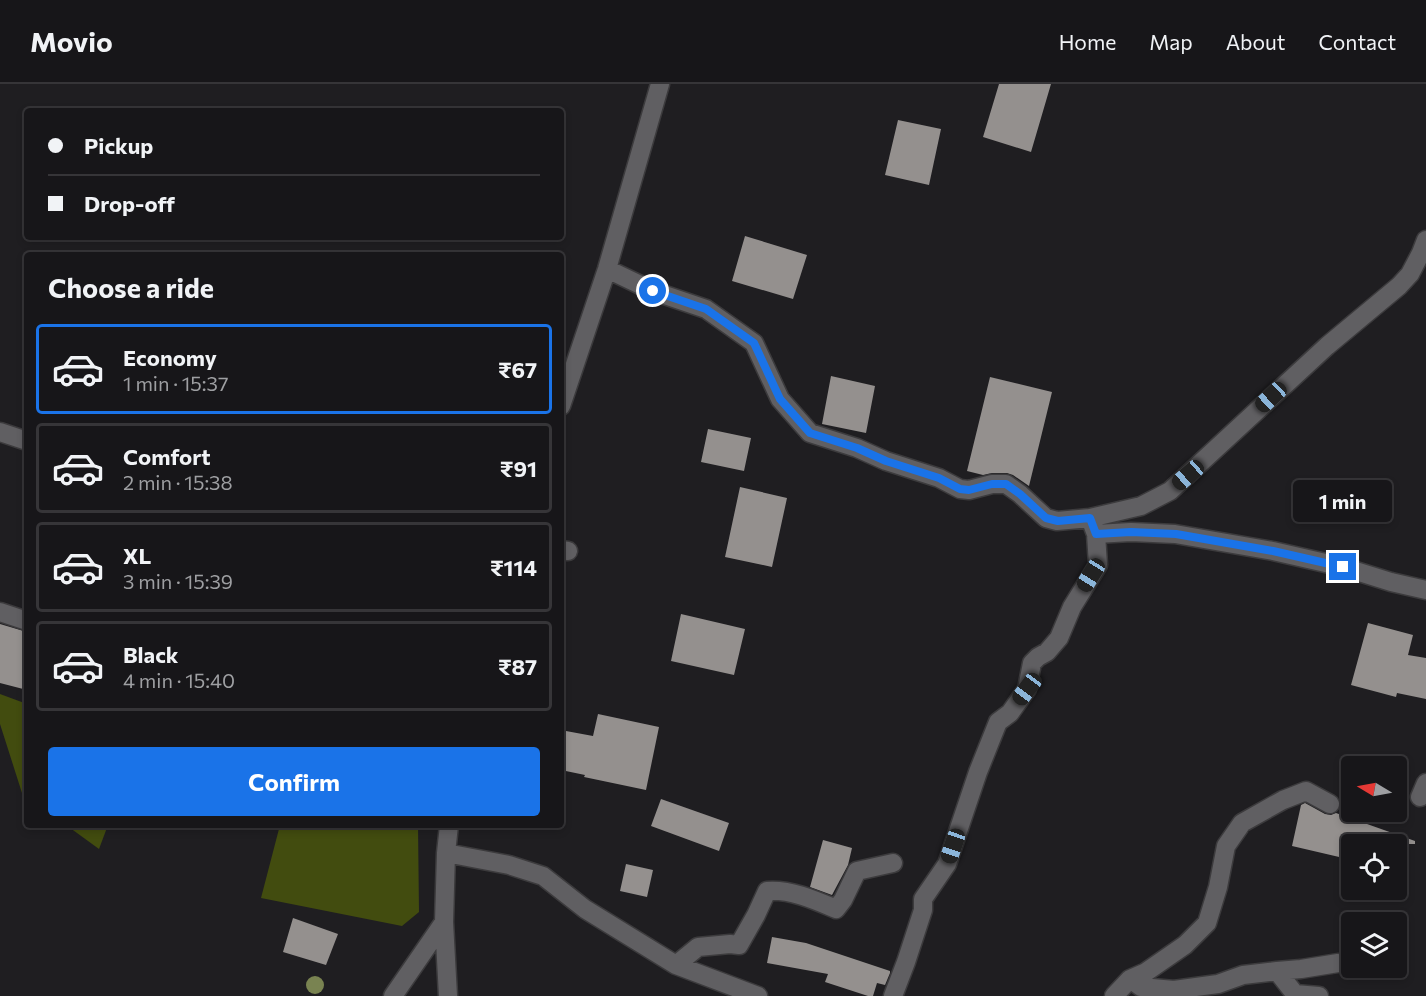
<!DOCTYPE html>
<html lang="en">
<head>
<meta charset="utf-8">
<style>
  :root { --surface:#171619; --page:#201f22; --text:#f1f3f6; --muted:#9e9fa2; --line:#363538; --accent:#1a73e8 }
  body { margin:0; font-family:Commissioner,sans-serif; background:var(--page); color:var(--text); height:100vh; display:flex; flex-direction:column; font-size:22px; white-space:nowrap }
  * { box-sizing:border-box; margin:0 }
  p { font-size:20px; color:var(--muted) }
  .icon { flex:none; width:33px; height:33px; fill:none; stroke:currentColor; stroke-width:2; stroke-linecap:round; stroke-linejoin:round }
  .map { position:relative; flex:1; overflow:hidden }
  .sheet { position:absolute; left:24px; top:168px; width:540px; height:576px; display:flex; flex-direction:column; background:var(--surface); border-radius:6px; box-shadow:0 3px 9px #0003,0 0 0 2px var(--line) }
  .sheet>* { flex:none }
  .banner { position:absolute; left:24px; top:24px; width:540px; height:132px; border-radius:6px; box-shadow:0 3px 9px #0003,0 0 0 2px var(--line); display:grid; align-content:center; height:132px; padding:0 24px; background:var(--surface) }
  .needle { width:39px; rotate:280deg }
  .fabs { position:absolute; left:1341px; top:672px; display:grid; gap:12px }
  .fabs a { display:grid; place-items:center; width:66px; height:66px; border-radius:6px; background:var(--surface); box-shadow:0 3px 9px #0003,0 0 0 2px var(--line); font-size:30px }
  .end { position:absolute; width:27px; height:27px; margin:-14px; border:8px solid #1a73e8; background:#fff; box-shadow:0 0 0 3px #fff }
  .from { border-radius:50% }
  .bubble { position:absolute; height:42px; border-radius:6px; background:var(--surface); box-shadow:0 3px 9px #0003,0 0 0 2px var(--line); font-size:20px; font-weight:700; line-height:42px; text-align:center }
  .car { position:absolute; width:18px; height:36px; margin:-18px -9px; border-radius:8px; box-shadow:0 0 4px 2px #0007; background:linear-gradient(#222 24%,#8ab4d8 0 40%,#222 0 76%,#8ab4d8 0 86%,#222 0) }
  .banner b { display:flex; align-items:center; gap:21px; height:57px; font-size:22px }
  .banner b+b { border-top:2px solid var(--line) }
  .banner i { width:15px; height:15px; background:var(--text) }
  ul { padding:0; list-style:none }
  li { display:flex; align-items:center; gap:18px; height:90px; margin:0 12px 9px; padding:0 12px; border:3px solid var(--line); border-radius:6px }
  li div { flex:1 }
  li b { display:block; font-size:22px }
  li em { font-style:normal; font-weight:700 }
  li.on { border-color:var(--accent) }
  li>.icon { width:54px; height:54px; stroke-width:1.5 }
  h2 { padding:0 24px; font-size:27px; line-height:72px }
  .button { display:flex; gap:12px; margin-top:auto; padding:12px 24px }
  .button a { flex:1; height:69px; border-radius:6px; background:var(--accent); color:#fff; font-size:24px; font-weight:700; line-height:69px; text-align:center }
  header { display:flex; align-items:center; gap:36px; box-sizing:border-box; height:84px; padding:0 30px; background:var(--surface); border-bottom:2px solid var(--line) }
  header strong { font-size:28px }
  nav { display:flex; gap:33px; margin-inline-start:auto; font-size:21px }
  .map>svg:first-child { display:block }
  .green { fill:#424c0f }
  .building { fill:#94908e }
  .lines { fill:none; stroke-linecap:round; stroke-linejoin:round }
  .minor-casing { stroke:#3c3b3d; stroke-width:21 }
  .minor { stroke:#605f62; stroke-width:18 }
  .tree { fill:#798351 }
  .route { stroke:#1a73e8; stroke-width:8 }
</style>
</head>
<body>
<header>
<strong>Movio</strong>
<nav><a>Home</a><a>Map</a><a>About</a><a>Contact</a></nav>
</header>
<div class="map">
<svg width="1426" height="912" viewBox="0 0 1426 912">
  <rect width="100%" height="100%" fill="#1f1e21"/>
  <path class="green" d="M0,610l27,10v93l-5,-4 -22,-69z
    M66,741h42l-9,24z
    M280,741h138l1,87 -17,14 -141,-28z"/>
  <path class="building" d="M999,0h52l-20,68 -48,-15z
    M898,36l43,9 -12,56 -44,-10z
    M745,152l62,19 -14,44 -61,-18z
    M831,292l44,10 -9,47 -44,-9z
    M990,293l62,15 -23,94 -16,-11 -6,-2h-15l-9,2 -16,-4z
    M708,345l43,9 -7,33 -43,-9z
    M740,403l47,11 -15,69 -47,-10z
    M681,530l64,15 -11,46 -63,-14z
    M1368,539l45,12 -5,20 18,3v41l-29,-6 -1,4 -45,-12z
    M0,540l27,8v58l-27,-7z
    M598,630l61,13 -13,63 -62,-13 1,-2 -24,-5v-17l5,-22 27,5z
    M661,715l68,24 -10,28 -68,-25z
    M1305,719l20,11 6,1 5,-2 79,28v3h-63v16l-60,-14 9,-41z
    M823,756l29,8 -4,17 -16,30 -22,-8z
    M626,780l27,6 -6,27 -27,-6z
    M293,834l45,16 -12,31 -43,-13z
    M772,853l34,6 84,28v2l-5,12 -8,-2 -4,13h-5l-43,-14 3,-8 -61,-11z"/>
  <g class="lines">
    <defs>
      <path id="minor" d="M607,185l46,22 53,18 48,34 26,56 30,34 47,15 29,13 53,17 21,11 9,1 23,-6h14l14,10 26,24 11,3 33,-3 6,16 2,31 -26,42 -13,31 -12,14 -9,5 -6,6 -5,26 -17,24 -12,9 -20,50 -31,92 -24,35v11l-17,52 -13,34
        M561,322l46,-137 53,-185
        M0,348l27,9
        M1090,434l51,-12 29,-15 157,-145 72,-60 11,-12 11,-21 5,-13
        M1096,450l35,-2 44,2 98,17 70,16 48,15 35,8
        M561,466l7,1
        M0,528l27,9
        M1420,713l6,-14
        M446,769l63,12 34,11 42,33 91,56 82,31
        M676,881l22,-18 32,-3 9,1 17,-30 11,-24c23,-2 48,9 69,18l7,-9 14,-29 36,-8
        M1277,887l18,23 24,2
        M1130,895l11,8 33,3 44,-6 25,-9 34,-4 24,-2 37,-6
        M393,912l51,-74
        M448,912l-4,-74 2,-69 3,-28
        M1114,912l16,-17 16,-7 39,-27 22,-22 11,-36 8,-41 16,-23 41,-23 23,-9 24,13"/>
    </defs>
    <use href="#minor" class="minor-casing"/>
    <use href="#minor" class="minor"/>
  </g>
  <circle class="tree" cx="315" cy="901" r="9"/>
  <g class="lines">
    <path class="route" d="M653,207l53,18 48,34 26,56 30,34 47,15 29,13 53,17 21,11 9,1 23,-6h14l14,10 26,24 12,3 32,-3 6,16 35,-2 45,2 97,17 70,16"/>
  </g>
</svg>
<div class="fabs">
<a><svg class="needle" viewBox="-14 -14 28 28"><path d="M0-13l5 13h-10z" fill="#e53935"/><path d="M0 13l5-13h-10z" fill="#9e9fa2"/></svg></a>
<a><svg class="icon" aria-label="locate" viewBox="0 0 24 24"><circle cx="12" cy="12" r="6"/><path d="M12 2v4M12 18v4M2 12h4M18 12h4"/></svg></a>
<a><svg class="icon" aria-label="layers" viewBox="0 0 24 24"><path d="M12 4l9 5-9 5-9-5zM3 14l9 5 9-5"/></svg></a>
</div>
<i class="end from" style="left:653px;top:207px"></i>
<i class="end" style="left:1343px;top:483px"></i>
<div class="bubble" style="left:1293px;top:396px;width:99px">1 min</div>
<i class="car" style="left:1271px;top:313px;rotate:227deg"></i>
<i class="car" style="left:1188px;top:391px;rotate:229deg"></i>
<i class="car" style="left:1091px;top:491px;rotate:212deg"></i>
<i class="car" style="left:1027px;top:605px;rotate:217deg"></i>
<i class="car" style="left:953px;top:762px;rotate:199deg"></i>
<div class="banner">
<b><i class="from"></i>Pickup</b>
<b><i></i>Drop-off</b>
</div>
<section class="sheet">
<h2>Choose a ride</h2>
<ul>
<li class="on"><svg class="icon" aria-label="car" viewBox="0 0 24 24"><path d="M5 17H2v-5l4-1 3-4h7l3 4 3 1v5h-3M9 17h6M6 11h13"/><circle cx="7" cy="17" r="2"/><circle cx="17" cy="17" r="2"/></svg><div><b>Economy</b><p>1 min · 15:37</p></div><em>₹67</em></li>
<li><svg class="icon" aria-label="car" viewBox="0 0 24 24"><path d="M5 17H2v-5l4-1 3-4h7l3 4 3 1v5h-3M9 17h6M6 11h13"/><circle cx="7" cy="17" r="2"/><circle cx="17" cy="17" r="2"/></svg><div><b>Comfort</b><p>2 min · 15:38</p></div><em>₹91</em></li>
<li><svg class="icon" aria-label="car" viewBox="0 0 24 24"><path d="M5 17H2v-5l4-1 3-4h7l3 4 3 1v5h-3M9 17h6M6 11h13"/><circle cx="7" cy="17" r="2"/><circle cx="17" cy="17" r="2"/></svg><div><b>XL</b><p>3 min · 15:39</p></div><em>₹114</em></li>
<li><svg class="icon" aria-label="car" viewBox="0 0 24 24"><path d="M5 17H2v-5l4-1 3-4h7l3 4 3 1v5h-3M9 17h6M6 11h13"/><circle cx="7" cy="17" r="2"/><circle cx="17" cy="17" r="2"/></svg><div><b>Black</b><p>4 min · 15:40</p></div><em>₹87</em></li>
</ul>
<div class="button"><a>Confirm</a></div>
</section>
</div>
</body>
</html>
